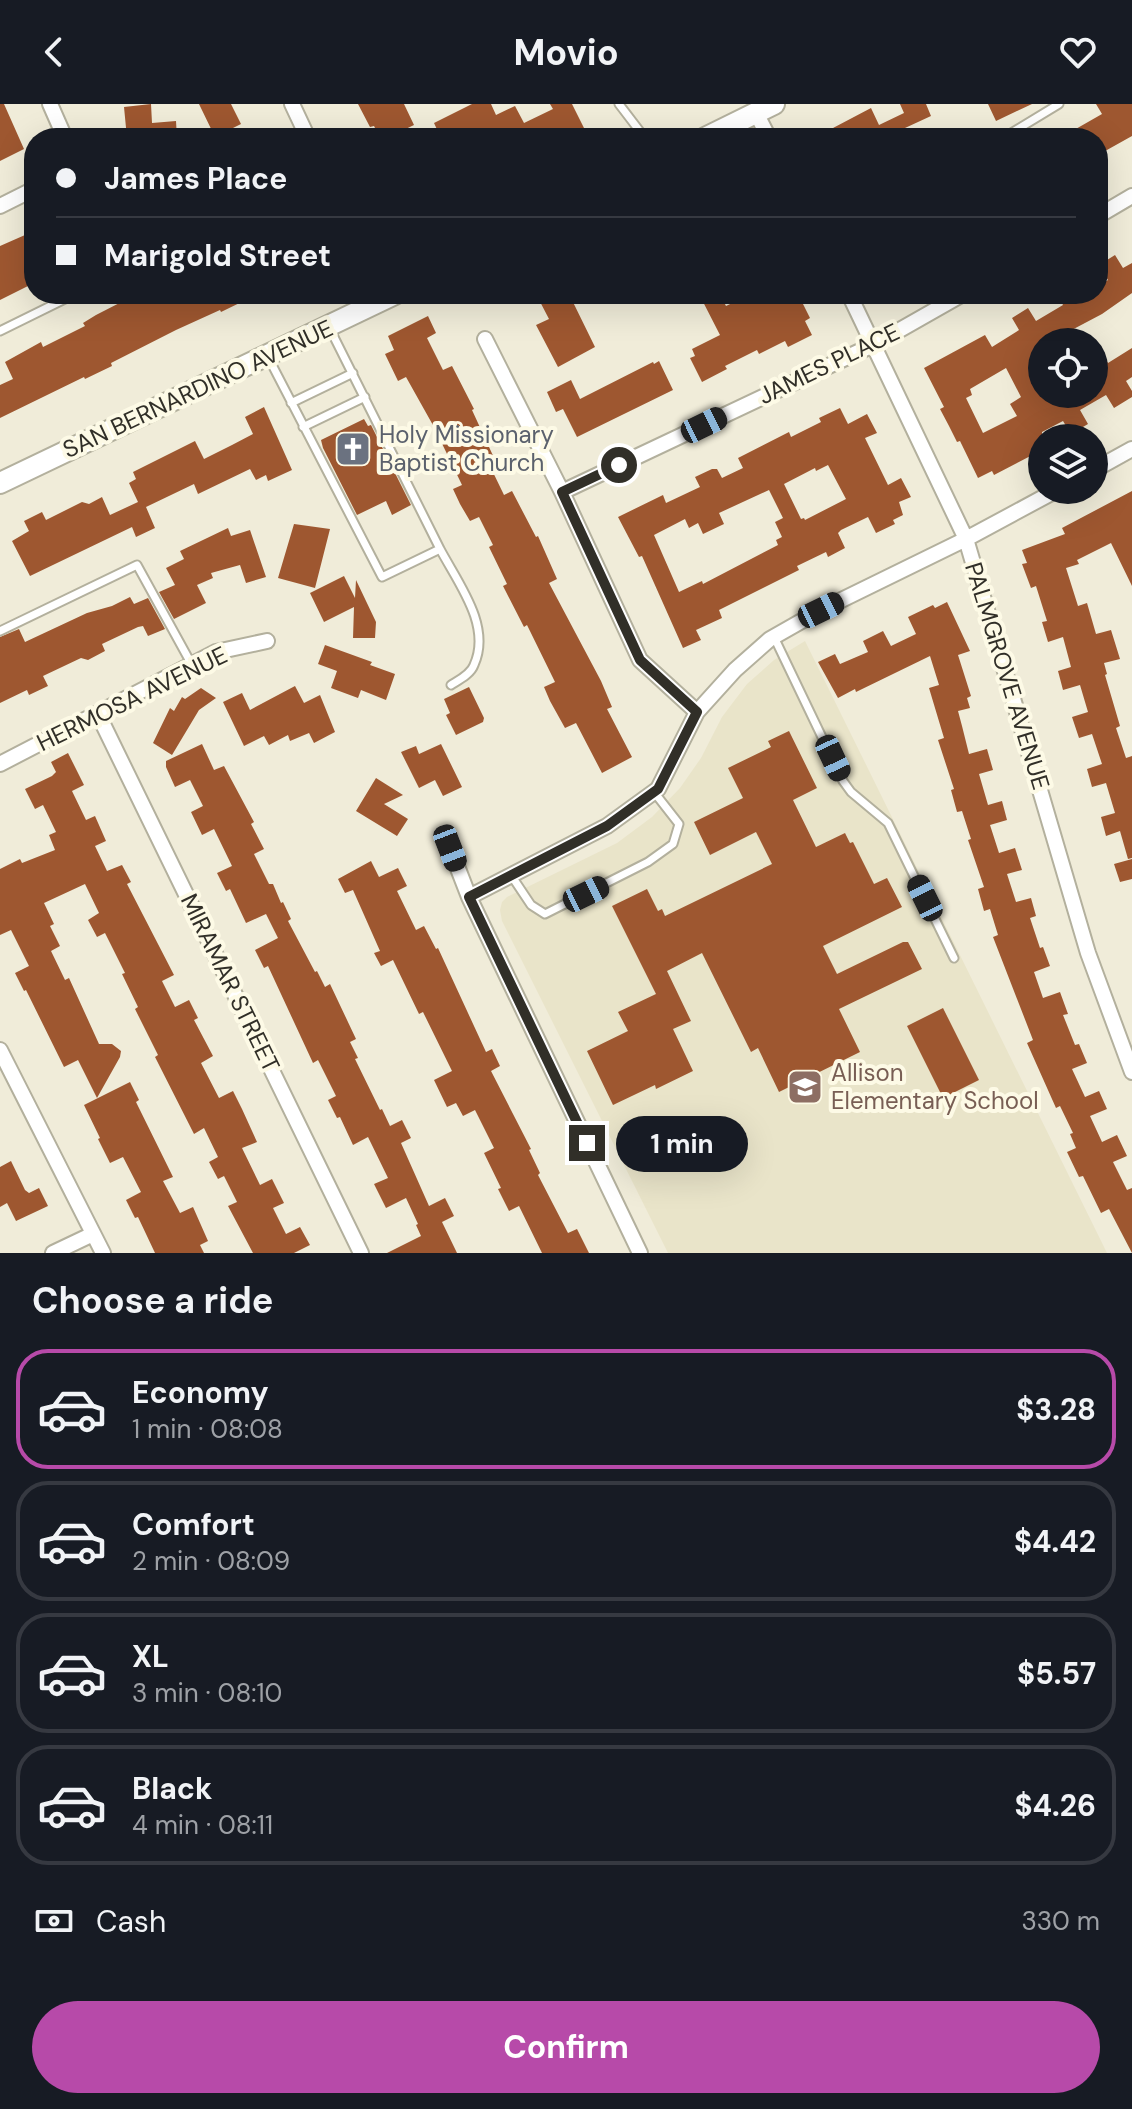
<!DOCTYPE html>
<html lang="en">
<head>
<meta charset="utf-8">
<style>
  :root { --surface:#171b24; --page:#20242c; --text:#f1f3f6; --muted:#9ea1a6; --line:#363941; --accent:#b74aa9 }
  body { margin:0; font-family:"DM Sans",sans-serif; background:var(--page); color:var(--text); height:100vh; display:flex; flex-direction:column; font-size:30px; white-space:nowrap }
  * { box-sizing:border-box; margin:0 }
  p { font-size:26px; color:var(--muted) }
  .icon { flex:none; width:44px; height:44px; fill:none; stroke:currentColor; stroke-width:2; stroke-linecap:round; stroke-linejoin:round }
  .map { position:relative; height:1149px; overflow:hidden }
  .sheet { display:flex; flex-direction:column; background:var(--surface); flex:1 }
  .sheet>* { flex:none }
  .top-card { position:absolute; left:24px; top:24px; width:1084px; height:176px; border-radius:32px; box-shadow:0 8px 32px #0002; display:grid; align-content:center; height:176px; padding:0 32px; background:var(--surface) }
  .fabs { position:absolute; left:1028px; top:224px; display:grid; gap:16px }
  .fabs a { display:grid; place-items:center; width:80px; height:80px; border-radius:50%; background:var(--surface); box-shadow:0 8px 32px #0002; font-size:40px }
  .end { position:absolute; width:36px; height:36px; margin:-18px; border:10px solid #312f28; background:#fff; box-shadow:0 0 0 4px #fff }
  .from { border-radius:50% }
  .bubble { position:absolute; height:56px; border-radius:28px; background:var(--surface); box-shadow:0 8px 32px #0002; font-size:26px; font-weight:700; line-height:56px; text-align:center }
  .car { position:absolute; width:24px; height:48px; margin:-24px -12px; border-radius:10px; box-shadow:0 0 6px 2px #0007; background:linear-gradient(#222 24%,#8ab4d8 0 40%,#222 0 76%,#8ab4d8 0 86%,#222 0) }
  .top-card b { display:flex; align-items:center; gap:28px; height:76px; font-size:30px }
  .top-card b+b { border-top:2px solid var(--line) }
  .top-card i { width:20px; height:20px; background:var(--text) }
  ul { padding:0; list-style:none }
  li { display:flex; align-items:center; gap:24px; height:120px; margin:0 16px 12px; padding:0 16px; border:4px solid var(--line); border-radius:32px }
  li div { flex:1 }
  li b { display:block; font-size:30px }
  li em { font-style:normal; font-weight:700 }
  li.current { border-color:var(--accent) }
  li>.icon { width:72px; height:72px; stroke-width:1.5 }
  h2 { padding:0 32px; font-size:36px; line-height:96px }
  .pay { display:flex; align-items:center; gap:20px; height:88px; padding:0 32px; font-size:30px }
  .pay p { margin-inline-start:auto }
  .primary-button { display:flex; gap:16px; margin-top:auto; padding:16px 32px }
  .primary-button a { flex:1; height:92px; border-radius:48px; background:var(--accent); color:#fff; font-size:32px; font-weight:700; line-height:92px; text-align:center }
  header { display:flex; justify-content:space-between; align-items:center; height:104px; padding:0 32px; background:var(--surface); font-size:36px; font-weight:700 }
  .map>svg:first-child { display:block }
  .built { fill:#e9e4c9 }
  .building { fill:#9e5730; fill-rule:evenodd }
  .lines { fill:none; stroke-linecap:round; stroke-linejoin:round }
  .lane-casing { stroke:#b3b09d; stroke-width:11 }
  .street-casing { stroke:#b3b09d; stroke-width:18 }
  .secondary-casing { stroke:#b3b09d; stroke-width:24 }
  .lane { stroke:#fff; stroke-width:7 }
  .street { stroke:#fff; stroke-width:14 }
  .secondary { stroke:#fff; stroke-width:20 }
  .route { stroke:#312f28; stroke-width:10 }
  .labels { text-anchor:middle; stroke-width:8; stroke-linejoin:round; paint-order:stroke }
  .street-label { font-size:24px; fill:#312f28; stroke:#fdfae6 }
  .worship-label { font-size:24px; fill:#5b616d; stroke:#fdfae6; text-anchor:start }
  .education-label { font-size:24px; fill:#785e54; stroke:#fdfae6; text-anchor:start }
</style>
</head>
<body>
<header><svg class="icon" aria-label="back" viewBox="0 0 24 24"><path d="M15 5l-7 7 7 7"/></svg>Movio<svg class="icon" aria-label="heart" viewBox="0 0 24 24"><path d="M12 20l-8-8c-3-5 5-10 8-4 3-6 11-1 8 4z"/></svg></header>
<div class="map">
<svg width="1132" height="1149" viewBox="0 0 1132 1149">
  <rect width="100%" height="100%" fill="#f0ecd9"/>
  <path class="built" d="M805,537l302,612h-439l-166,-332 -2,-11 2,-8 5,-5 110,-54 35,-26 28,-29 21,-30 21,-41 25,-33 27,-24z"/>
  <path class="building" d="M0,0h4l20,45 -24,12z
    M151,0l1,19 24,-2 1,17h-50l-3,-31z
    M199,0h32l10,20 -26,13z
    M358,0h46l10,21 -27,13h-7l-6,-12 -4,1z
    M472,0h19l5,11 19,-9 9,17 29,-14 -3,-5h22l13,26 -15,8h-129l-7,-15z
    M900,0h26l5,12 -26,12 5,10h-96l57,-30 8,17 25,-12z
    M988,0h44l-36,17z
    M1096,0h36v32l-34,19v-17h-38l42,-24z
    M25,131l9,21v27l-34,17v-54z
    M1115,151l8,13 9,-5v30l-30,21 -53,28h-7v14l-12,7 12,24v7h52v-54l14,23 24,-15v29l-6,4 6,10v6l-18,11 -8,-13 -26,15 8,14 -17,10 -8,-13 -21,11v18l-48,25 -2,-4 -14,7 -18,-37 -3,1 -8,-16 -9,-17 4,-2 -20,-39 61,-33 7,12 27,-17 -7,-12 16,-10 8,13 27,-16 -6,-11h41v-8l10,-6 -9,-15zM1006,264l15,29 -11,7 7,12 -34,17 -17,-35 6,-3 -2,-6z
    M137,190h121l-37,18 -1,-2 -44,20 -65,33 1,3 -27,13 -1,-2 -84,41v-33l13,-6 -8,-17 36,-20 2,5 42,-21 -2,-3 13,-8z
    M536,190h33l26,53 -37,20 -22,-42 13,-6z
    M699,190h21l6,12 25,-12h47l12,24 -5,3 7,14 -24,12 -3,-6 -26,13 -2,-4 -32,16 2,3 -25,13 -12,-24 5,-2 -3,-7 28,-14z
    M428,212l8,17 -9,5 16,32 9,-4 22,43 -2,1 23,50 -6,4 15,31 8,-4 24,46 2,-1 19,43 -8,4 52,98 11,26 -5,2 25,48 -30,16 -26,-50 -11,5 -15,-27 -6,-14 11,-5 -28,-57 -3,2 -21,-41 4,-2 -18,-37 4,-2 -14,-28 -9,4 -10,-17 -7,-15 9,-4 -28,-58 -28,-50 -8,4 -13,-27 9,-4 -6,-14z
    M659,257l14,29 -96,47 -14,-28 -7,3 -9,-20 24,-12 9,19 73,-37 1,2z
    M264,303l28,63 -24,11 -2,-6 -10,5 -6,-11 -52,25 -4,-10 -48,23 9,21 -19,9 -4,-10 -102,49 -18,-35 17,-10 -5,-10 18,-9 4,8 36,-18 7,2 13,-7 8,18 28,-13 -9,-19 7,-4 -3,-7 62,-31 9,18 28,-14 21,-11 -8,-17z
    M840,304l8,16 19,-10 10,19 -12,5 23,47 13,-7 10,19 -12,5 4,13 -10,5 2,4 -19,9 -8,-16 -27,13 -3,3 7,15 -17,9 -2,-5 -29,14 2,4 -80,40 3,8 -26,12 5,10 -18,8 -41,-92 -3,1 -21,-40 45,-22 3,8 34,-16 -5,-10 17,-8h5l5,9 21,-10 -5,-10 51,-26 2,5 30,-15 -2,-4zM828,361l18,34 -41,21 -1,-2 -3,1 -17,-35 31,-16 1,3zM769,386l14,28 -8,4 7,15 -6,3 2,5 -75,39 -1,-3 -23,11 -25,-57 31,-16 4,9 9,-5 5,11 21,-10 -5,-11z
    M364,315l4,7 3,-1 40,80 -19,10 -6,-14 -29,14 -34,-67 -2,-8z
    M1132,387v95l-21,-43 -34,17 2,4 -13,4 12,38 9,-3 9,31 15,-4 9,29 -16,4 3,11 -2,1 15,51 -4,2 10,30 6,-2v102l-4,1 -8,-28 -14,5 -5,-19 14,-4 -9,-30 -14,4 -5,-18 15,-5 -10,-30 -13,4 -7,-21 16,-5 -8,-27 -17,5 -5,-19 13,-4 -8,-30 -15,5 -6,-20 5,-1 -11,-35 -5,2 -9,-24 5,-1 -5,-13 43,-16 -3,-6z
    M294,420l36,5 -15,59 -37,-10z
    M228,424l3,8 19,-6 16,47 -20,6 -6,-18 -29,8 2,5 -16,7 9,18 -32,16 -15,-27 16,-7 -9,-17 18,-9 -4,-8z
    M344,472l11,22 1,-18 20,42 -1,16h-22l1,-31 -30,15 -14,-29z
    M130,493l4,7 14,-6 17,31 -17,7 -5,-10 -5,1 -36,17 3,7 -17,9 -7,-2 -38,18 5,10 -19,9 -2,-5 -27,13v-66l19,-8 6,13 62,-29 25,-7z
    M947,498l23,49 -12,4 13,41 -4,2 3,10 -12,3 4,15 7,28 18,-5 6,21 -14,4 9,31 14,-4 5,19 -17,5 9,28 16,-5 7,22 -15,4 9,28 15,-4 5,18 -6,2 10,30 3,-1 7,19 -16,6 9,26 17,-6 8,22 -5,1 12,30 4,-1 8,19 -15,6 13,28 14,-6 8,18 -17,7 12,26 15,-7 10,21 -14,6 14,28 5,-2v65l-23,-44 -8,4 -18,-37 -4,1 -12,-25 9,-4 -6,-14 3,-1 -13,-27 -4,2 -29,-65 6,-3 -40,-103 5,-2 -8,-26 -6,2 -6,-22 6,-2 -16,-47 3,-1 -9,-28 -5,1 -6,-22 3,-1 -16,-49 6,-2 -15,-50 10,-3 -9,-29 -74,36 -1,-3 -17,9 -20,-36 17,-8 5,10 28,-12 -5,-11 20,-10 8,15 25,-12 -8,-17 25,-12 2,3z
    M325,541l47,17 -2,3 25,9 -9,26 -25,-10 -3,8 -27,-10 6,-17 -19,-7z
    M295,582l9,17 16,-8 15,37 -21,11 -5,-10 -19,8 -2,-6 -19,10 -5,-9 -20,10 -21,-44 19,-9 8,17z
    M469,583l15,31 -1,4 -27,13 -10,-20 4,-2 -6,-14z
    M201,584l15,10 -17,12 -27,45 -19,-12 17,-35 4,3 8,-14 3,2z
    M789,627l28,57 -24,12 23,47 29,-14 5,10 3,-1 21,42 13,-6 15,29 -79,39 14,28 66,-32h5l14,27 -83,40 21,43 -81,40 -21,-44 -7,4 -49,-99 -35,18 24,50 -18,8 20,42 -37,18 -1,-4 -42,20 -26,-54 41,-20 -10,-19 38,-18 -44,-88 35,-17 11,22 4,-2 3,7 107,-52 -16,-32 -46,23 -16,-33 49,-24 -15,-30 43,-21 -3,-6z
    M202,640l12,26 10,-4 30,56 -3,2 13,25 -10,5 15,30h4l8,19 2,-1 8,17 -3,2 27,51 2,-1 8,16 5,-3 26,55 -6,3 8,16 -3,1 25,51 2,-1 8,17 12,-6 9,18 -10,5 28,63 16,-8 9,18 -12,6 15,31h-70l34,-17 -5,-11 2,-1 -12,-26 -20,10 -12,-24 14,-6 -20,-41 -15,8 -13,-28 -3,1 -9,-18 8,-4 -18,-36 -5,3 -45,-97 -4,2 -9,-18 23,-12 -12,-24 -20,9 -16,-34 -4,2 -9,-18 15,-7 -18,-37 -12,6 -11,-23 12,-6 -13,-26 -15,7 -9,-20v-6z
    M441,640l21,43 -19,9 -8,-16 -16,8 -18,-36 15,-6 3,8z
    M68,649l16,32 -12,6 14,29 9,-4 11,25 -11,5 12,25 15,-6 9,17 -4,2 47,91 -12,6 13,26 14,-7 9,18 -4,2 19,36 -12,7 18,35 14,-7 9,18 15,33 -15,6 18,37 12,-6 12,24 -11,5 13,26 14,-7 10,18 -16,8h-41l-25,-47 9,-4 -13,-26 -6,3 -9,-17 9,-5 -14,-29 -10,6 -39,-77 3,-2 -23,-46 3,-2 -16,-33 3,-1 -20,-40 -8,4 -9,-17 11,-7 -14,-29 -41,19 10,21 -4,2 10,20 -9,5 14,29 4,-2 30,66h13l9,7 -1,6 -23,41 -19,-38 -14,7 -38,-77 -2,1 -9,-18 14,-7 -18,-36 -11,5v-66l20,-10 2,4 33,-13 -6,-15 7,-3 -13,-27 -8,4 -10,-20 27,-13 4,-4 -5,-10z
    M376,674l27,17 -19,9 24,15 -11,17 -41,-25z
    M1132,755v20l-12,3 -6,-18z
    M371,757l8,16 19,-9 9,18 -10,5 19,39 8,-4 12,23 2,-1 48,104 6,-3 8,17 -9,5 40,78 -2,1 11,23 -2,2 30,58 9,-4 12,24h-47l-23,-47 -10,5 -11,-22 3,-1 -17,-35 10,-5 -19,-38 -12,6 -7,-13 -9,4 -13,-27 18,-9 -29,-59 -4,2 -26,-54 -12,6 -7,-13 6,-2 -27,-61 -8,3 -7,-14z
    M943,904l36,72 -36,18 -36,-72z
    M130,978l9,18 -3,2 37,75 -10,4 17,32 13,-6 15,34 -8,4 4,8h-49l-17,-36 -3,1 -9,-18 15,-8 -18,-35 -13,6 -12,-24 2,-1 -16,-33z
    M11,1057l14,29 4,3 10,-5 9,18 -32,15 -9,-18 -7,4v-40z"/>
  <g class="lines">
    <defs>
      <path id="lane" d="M619,0l26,34
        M1003,34l56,-34
        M0,227l75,-37
        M268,253l114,220 58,-28 -110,-220
        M291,299l62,-30
        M303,323l62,-30
        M440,445c18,34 52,77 34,116 -3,9 -15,15 -23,20
        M0,527l137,-66 55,100
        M774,533l69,144 8,11 37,31 66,135
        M511,771l20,30 14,9 103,-52 25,-18 6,-20 -25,-32"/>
      <path id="street" d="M50,0l15,34
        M292,0l16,34
        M756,9l13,25
        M0,102l34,-17
        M1098,112l34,-20
        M849,190l117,245 122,414 44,119
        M485,235l77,153 78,168 57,52
        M1094,366l38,-21
        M562,388l313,-148 88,-50
        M98,610l263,539
        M0,660l216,-112 51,-11
        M450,744l19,49 171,356
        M469,793l138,-71 51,-37 39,-77 38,-42 35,-31 51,-29 145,-71 91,-49
        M0,946l103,203
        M53,1149l40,-19"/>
      <path id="secondary" d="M705,34l69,-34
        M0,379l395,-189"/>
    </defs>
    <use href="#lane" class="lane-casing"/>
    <use href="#street" class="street-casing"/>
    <use href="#secondary" class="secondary-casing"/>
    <use href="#lane" class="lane"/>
    <use href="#street" class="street"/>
    <use href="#secondary" class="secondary"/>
  </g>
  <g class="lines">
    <path class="route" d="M587,1039l-118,-246 138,-71 51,-37 39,-77 -57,-52 -78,-168 57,-27"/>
  </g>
  <defs>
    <symbol id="church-square" viewBox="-11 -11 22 22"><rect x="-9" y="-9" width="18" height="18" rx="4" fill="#6b7280" stroke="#fdfae6"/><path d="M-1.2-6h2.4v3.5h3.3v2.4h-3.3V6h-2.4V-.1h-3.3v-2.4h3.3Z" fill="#fff"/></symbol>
    <symbol id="school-square" viewBox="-11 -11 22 22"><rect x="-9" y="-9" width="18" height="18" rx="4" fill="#8d6e63" stroke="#fdfae6"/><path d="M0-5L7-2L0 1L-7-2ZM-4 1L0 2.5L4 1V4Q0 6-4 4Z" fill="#fff"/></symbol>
  </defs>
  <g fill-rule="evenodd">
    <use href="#church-square" x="333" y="325" width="40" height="40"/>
    <use href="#school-square" x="785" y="963" width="40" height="40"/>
  </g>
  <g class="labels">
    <g class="street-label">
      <text transform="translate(829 260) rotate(-26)" y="8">JAMES PLACE</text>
      <text transform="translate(198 285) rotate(-25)" y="8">SAN BERNARDINO AVENUE</text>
      <text transform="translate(1007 572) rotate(73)" y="8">PALMGROVE AVENUE</text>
      <text transform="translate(132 595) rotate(-26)" y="8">HERMOSA AVENUE</text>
      <text transform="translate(230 879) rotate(64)" y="8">MIRAMAR STREET</text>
    </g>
    <g class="worship-label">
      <text x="379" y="339">Holy Missionary<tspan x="379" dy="28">Baptist Church</tspan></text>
    </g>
    <g class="education-label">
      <text x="831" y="977">Allison<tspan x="831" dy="28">Elementary School</tspan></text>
    </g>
  </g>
</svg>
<div class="fabs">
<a><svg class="icon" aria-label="locate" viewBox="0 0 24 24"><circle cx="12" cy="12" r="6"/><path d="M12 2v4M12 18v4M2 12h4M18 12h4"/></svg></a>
<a><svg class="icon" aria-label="layers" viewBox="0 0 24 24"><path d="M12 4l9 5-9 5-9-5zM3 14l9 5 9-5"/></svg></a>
</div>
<i class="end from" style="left:619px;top:361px"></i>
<i class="end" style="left:587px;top:1039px"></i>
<div class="bubble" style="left:616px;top:1012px;width:132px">1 min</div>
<i class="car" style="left:704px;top:321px;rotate:64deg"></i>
<i class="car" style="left:821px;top:506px;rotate:64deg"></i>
<i class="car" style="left:833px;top:654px;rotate:155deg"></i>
<i class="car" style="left:450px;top:744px;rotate:159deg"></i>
<i class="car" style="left:586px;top:790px;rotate:64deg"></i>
<i class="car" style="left:925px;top:794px;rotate:334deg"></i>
<div class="top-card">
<b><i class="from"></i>James Place</b>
<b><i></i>Marigold Street</b>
</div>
</div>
<section class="sheet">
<h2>Choose a ride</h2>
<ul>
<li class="current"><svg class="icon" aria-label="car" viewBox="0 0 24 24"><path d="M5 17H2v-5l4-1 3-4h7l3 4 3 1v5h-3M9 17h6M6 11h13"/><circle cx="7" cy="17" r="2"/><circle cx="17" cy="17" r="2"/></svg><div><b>Economy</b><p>1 min · 08:08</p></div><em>$3.28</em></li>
<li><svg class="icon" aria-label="car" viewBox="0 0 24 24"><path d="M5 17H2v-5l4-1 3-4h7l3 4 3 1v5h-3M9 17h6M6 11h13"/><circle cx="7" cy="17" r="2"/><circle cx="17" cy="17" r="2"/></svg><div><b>Comfort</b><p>2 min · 08:09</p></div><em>$4.42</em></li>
<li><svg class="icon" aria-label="car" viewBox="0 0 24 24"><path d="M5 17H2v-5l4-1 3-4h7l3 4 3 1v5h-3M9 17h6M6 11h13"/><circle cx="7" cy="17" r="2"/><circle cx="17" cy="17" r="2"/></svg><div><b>XL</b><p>3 min · 08:10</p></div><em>$5.57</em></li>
<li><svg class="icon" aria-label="car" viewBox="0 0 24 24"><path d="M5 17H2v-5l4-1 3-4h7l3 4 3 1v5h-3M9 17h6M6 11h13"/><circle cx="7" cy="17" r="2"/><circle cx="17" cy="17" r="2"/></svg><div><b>Black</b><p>4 min · 08:11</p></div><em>$4.26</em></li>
</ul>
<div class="pay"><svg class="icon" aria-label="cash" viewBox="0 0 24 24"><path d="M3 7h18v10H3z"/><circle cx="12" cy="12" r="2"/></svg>Cash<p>330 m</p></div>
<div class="primary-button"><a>Confirm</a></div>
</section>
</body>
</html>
